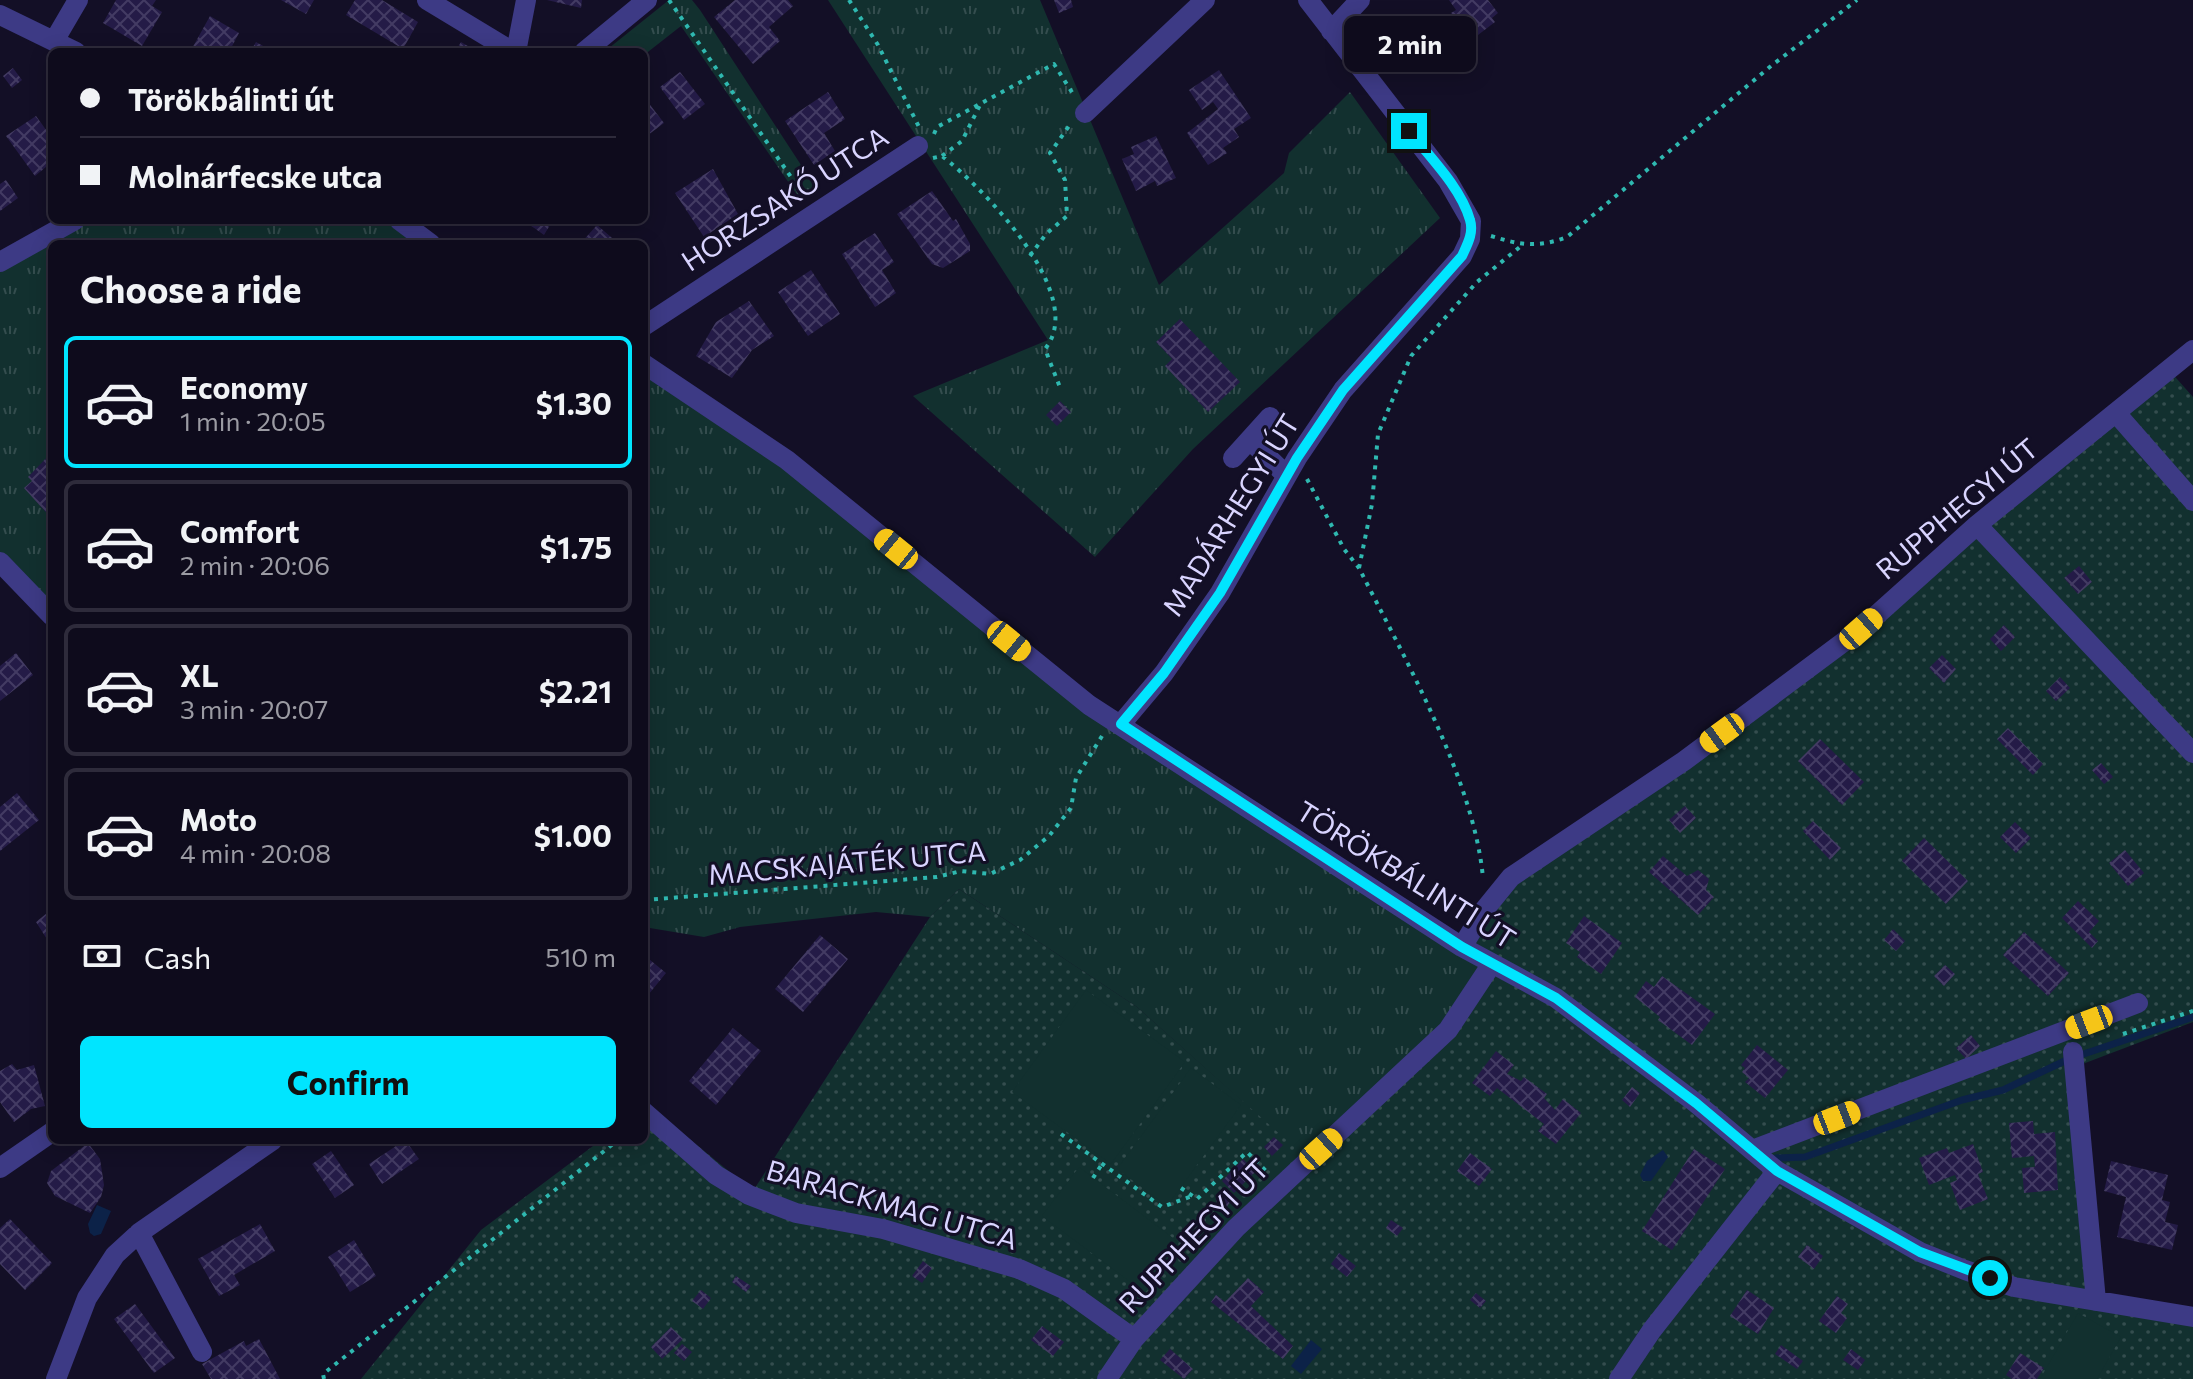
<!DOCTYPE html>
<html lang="en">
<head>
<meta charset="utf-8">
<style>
  :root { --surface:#0e0b1c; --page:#1c1929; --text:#f1f3f6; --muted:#9b9ba3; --line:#2e2b3b; --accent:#00e5ff }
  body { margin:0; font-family:Commissioner,sans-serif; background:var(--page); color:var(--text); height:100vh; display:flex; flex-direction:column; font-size:30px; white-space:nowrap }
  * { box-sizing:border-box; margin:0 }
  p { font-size:26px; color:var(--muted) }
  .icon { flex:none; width:44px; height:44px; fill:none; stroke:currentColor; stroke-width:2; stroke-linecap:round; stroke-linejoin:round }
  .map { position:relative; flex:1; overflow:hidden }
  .sheet { position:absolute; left:48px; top:240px; width:600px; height:904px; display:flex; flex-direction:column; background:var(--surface); border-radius:12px; box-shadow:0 4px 20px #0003,0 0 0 2px var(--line) }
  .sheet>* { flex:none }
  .banner { position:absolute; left:48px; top:48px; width:600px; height:176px; border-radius:12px; box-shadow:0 4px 20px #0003,0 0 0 2px var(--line); display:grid; align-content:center; height:176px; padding:0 32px; background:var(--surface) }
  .end { position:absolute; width:36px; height:36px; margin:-18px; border:10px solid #00e5ff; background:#111; box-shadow:0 0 0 4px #111 }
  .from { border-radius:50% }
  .bubble { position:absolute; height:56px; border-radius:12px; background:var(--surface); box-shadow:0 4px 20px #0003,0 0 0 2px var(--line); font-size:26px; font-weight:700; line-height:56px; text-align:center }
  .car { position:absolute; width:24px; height:48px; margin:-24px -12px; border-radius:10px; box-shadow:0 0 6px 2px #0007; background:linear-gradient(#f5c518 24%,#345 0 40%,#f5c518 0 76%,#345 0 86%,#f5c518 0) }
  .banner b { display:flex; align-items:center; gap:28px; height:76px; font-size:30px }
  .banner b+b { border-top:2px solid var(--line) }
  .banner i { width:20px; height:20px; background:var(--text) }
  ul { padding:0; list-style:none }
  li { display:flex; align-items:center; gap:24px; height:132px; margin:0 16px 12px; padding:0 16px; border:4px solid var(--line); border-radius:12px }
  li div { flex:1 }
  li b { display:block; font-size:30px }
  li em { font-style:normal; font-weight:700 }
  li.active { border-color:var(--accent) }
  li>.icon { width:72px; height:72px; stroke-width:1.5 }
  h2 { padding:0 32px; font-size:36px; line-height:96px }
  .pay { display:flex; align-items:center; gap:20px; height:88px; padding:0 32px; font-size:30px }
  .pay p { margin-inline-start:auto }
  .primary-button { display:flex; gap:16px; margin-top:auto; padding:16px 32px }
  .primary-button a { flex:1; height:92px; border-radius:12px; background:var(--accent); color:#111; font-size:32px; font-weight:700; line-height:92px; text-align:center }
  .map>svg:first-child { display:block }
  .grass { fill:url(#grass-tufts) }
  .garden { fill:url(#garden-dots) }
  .pitch { fill:#12302f }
  .water { fill:#0c2248 }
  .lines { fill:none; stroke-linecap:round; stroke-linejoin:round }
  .stream { stroke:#0c2248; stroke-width:7 }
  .building { fill:url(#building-cross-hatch) }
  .path { stroke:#2fb8b0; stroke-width:4; stroke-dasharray:4 6; stroke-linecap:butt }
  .minor { stroke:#3d3a85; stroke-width:20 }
  .route { stroke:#00e5ff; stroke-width:10 }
  .labels { text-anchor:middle; stroke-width:6; stroke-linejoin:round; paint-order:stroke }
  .street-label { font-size:28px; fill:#d9d4ff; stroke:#130f26 }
</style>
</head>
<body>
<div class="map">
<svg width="2193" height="1379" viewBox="0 0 2193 1379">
  <defs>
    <pattern id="grass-tufts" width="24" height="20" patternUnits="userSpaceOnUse" patternTransform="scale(2)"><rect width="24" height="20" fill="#12302f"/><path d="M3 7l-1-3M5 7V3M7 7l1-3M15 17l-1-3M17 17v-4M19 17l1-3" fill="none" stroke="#344d4e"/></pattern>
    <pattern id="garden-dots" width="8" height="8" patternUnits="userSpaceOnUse" patternTransform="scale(2)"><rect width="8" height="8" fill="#12302f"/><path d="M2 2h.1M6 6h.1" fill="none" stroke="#344d4e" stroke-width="1.8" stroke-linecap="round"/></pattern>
    <pattern id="building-cross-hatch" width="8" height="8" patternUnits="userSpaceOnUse" patternTransform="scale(2)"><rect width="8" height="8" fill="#241b47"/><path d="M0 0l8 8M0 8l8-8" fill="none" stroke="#433b63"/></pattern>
  </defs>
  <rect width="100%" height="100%" fill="#130f26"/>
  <path class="grass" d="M669,0h23l8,10 116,178 -16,11 -119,-173 -37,29v-3h-40z
    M828,0h212l119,285 125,-112 5,-20 61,-61 90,126 -247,231 -98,108 -182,-161 135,-56z
    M75,220h324l32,24h-379v371l-52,-53v-300z
    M644,364l143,96 302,245 402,260 -43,65 -127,119 -29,-3 -155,-139 -178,-118 -29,28 -54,-5 -136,15 -36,10 -60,-10z"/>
  <path class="garden" d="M2169,370l24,27v625l-113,43 20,227 93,20v67h-1832l120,-149 120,-90h43v-29l15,3 94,77 177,-274 29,-28 178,118 155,138 29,4 90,-82 80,-102 -29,-18 49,-70 173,-116z"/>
  <path class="pitch" d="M1086,990l99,72 -74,102 -99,-72z
    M1191,1068l50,37 -74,101 -50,-37z
    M1079,1167l98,74 -36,49 -99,-74z
    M2078,1313l43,24 -24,42h-57z"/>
  <path class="water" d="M1663,1150l5,7 -17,24h-8l-3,-6 7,-14z
    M97,1205l14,6 -10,23 -7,2 -4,-3 -2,-9z
    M1311,1340l11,9 -21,25 -10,-8z"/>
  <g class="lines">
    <path class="stream" d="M1776,1158l29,-1 157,-57 41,-10 66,-31 124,-42"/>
  </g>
  <path class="building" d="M116,0h40l-4,6 10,6 -20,34 -39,-23z
    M281,0h33l-8,14z
    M355,0h27l36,22 -15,27 -57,-34z
    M547,0h35l-1,8z
    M735,0h53l5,6 -24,21 11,14 -27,23 -39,-47z
    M1054,0h17l2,7 -14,6z
    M1449,0h39l10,13 -6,5 3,4 -17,13 -9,-12 -6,5 -12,-15 5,-3z
    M210,16l29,17 -10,19h-39z
    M256,42l18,10h-24z
    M461,42l17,10h-23z
    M13,68l9,12 -10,8 -9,-12z
    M1219,70l32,48 -17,11 5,8 -16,11 4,5 -19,12 -21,-32 31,-24 -5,-7 -11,8 -13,-20z
    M680,72l25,32 -21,16 -24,-33z
    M828,92l17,27 -21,14 11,18 -21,14 -29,-44z
    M644,97l20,26 -20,15z
    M36,116l16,22v24l-17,14 -29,-40z
    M1156,136l20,42 -19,8 -2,-5 -19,10 -14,-32 12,-5 -3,-7z
    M713,169l25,45 -34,23 -29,-44z
    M6,180l12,18 -18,13v-27z
    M932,191l21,30 3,-2 14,25v7l-27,17 -11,-4 -35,-50z
    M523,220h30l-9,15z
    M597,225l22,19h-39z
    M875,233l19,29 -12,8 14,23 -21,14 -33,-53z
    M811,270l29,44 -32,22 -30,-44z
    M749,301l25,35 -22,14 -20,28 -36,-22 20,-34z
    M1180,319l60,63 -32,30 -43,-46 7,-7 -16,-17z
    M1060,401l11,11 -14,14 -11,-11z
    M52,452v67l-28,-31 8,-7 -4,-4z
    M2079,566l13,16 -14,12 -14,-16z
    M2004,625l11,12 -14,14 -11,-12z
    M16,653l17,22 -33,26v-35z
    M1942,655l14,14 -12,14 -15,-15z
    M2060,677l10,11 -14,13 -10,-10z
    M2008,728l35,36 -10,11 -36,-36z
    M1820,739l44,43 -22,23 -44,-44z
    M2101,763l12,14 -9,7 -12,-14z
    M17,793l22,27 -39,31v-44z
    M1685,806l11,12 -16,15 -11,-13z
    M1813,821l28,27 -11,12 -27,-29z
    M2015,822l16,16 -15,15 -16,-16z
    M1924,838l44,43 -22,23 -44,-43z
    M2125,850l19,23 -16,13 -19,-23z
    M1663,856l24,20 11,-6 11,9 -3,11 8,7 -16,18 -49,-43z
    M2078,901l21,20 -10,11 9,9 -6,7 -30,-30z
    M52,909v38l-16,-25z
    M1584,916l38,27 -21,31 -24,-17 3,-5 -14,-9z
    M1893,929l12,12 -9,10 -12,-11z
    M2024,932l45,41 -21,23 -45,-41z
    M820,935l28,24 -45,53 -28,-23z
    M644,955l22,18 -22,27z
    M1945,965l10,9 -11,12 -10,-10z
    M1662,976l53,38 -23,31 -34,-25 2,-3 -25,-20 11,-16 8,6z
    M733,1028l28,23 -45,54 -27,-24z
    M1971,1035l9,11 -14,13 -10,-11z
    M1757,1045l31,25 -23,28 -20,-16 4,-4 -7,-6 3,-4 -4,-3z
    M1496,1051l18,14 -7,9 14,7 3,-4 23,17 -3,4 11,12 8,-11 18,14 -25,31 -18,-13 6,-7 -47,-36 -7,8 -18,-13z
    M12,1064l5,6 17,-5 11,41 -14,3 -17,13 -14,-20v-31z
    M1632,1087l8,6 -10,14 -8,-7z
    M2033,1121l1,13 21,-2 3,58 -34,3 -2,-25 13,-1 -1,-11 -22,2 -3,-35z
    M1274,1137l9,8 -11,11 -8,-9z
    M405,1140l14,19 -37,25 -13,-20z
    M88,1143l12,16 4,26 -3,12 -11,16 -35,-17 -8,-13 4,-12z
    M1973,1144l10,28 -5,2 10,25 -28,11 -10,-27 7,-3 -2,-5 -26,10 -10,-27 28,-10 2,5z
    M1694,1149l31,20 -53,81 -30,-19z
    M331,1151l23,34 -19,13 -23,-34z
    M1470,1153l22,16 -13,17 -22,-15z
    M1243,1159l12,13 -21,21 -12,-12z
    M2111,1161l57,14 -6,25 8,2 -5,20 13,3 -6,25 -55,-13 9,-40 -22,-6z
    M1225,1189l9,8 -9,12 -9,-8z
    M10,1219l42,44 -27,27 -25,-26v-36z
    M1391,1220l12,8 -6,8 -11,-8z
    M260,1224l15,27 -41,24 6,10 -21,11 -21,-37z
    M354,1240l22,36 -26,16 -22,-35z
    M1807,1245l16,11 -9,13 -16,-12z
    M1339,1253l17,13 -9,11 -16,-13z
    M923,1261l9,7 -10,15 -10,-7z
    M736,1276l15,10 -5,6 -14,-10z
    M1248,1278l16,14 -13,14 42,40 -10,13 -72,-57 5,-7 9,7z
    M701,1290l10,8 -8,11 -11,-8z
    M1747,1290l27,18 -16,26 -28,-18z
    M1476,1293l10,8 -6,7 -10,-8z
    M1837,1296l11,8 -7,9 6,5 -11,15 -17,-12z
    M135,1304l40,54 -21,15 -40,-54z
    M1042,1326l22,16 -11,14 -22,-16z
    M671,1327l12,12 -21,20 -11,-12z
    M259,1339l21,40h-69l-9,-15 42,-23 2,5z
    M682,1344l10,8 -8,9 -10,-8z
    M1781,1345l22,16 -6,8 -22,-15z
    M1170,1349l23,20 -9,10 -24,-19z
    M1851,1349l14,11 -7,10 -15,-10z
    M2020,1353l24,15 -7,11h-25l-6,-4z"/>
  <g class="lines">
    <path class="path" d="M669,0l135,196
      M849,0l29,45 41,82
      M934,134l3,-7 117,-63 21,33
      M942,156l20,-15 18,-36
      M933,158l9,-2c40,31 147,139 103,193l16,41
      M1491,236c29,9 47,12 76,1l204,-171 86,-66
      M1030,256l16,-22 21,-18 -2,-36 -15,-27 19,-27
      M1307,479l37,70 15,19c45,89 115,212 124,310
      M1359,568l13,-64 6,-70 33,-78 66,-74 44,-36
      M644,900l293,-23 24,-6 29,3 30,-14 29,-24 22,-28 5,-30 26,-42
      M2123,1034l70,-23
      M1061,1134l101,73 30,-11
      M1093,1178l9,-14
      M1181,1188l16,11 50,-47 20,20
      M324,1379l-1,-5 295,-234"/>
    <path class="minor" d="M427,0l86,52
      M0,15l76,37
      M1331,31l29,-31
      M54,41l24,-41
      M516,52l10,-52
      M584,52l63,-52
      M1085,113l120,-113
      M399,220l32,24
      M0,262l75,-42
      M644,326l274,-180
      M644,364l143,96 302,245 373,242 94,51 140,105 81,68 143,81 45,18 49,17 179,30
      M2116,413l77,88
      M1250,440l36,35
      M1233,458l37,-41
      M1977,525l216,228
      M0,562l52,54
      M1121,724l43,-51 56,-80 77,-135 46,-68 119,-134 8,-17 1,-18 -23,-40 -140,-181
      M1462,947l23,-38 26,-32 173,-116 177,-132 116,-104 216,-175
      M2073,1052l23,249
      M644,1112l72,63 33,20 47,18 87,16 136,40 45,20 70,50
      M1752,1150l386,-147
      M0,1168l52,-36
      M139,1233l63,119
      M56,1379l31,-81 28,-43 24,-22 134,-93
      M1107,1379l27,-40 102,-111 212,-198 43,-65
      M1619,1379l33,-49 125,-159"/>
  </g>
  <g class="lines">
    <path class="route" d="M1409,131c21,26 52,57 61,89 4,13 -3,25 -8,36l-119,134 -46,68 -77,135 -56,80 -43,51 341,223 94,51 140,105 81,68 143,81 70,26"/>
  </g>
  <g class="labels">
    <g class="street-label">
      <text transform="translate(785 199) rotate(-33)" y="10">HORZSAKŐ UTCA</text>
      <text transform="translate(1957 509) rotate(-40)" y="10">RUPPHEGYI ÚT</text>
      <text transform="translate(1231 515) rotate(-58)" y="10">MADÁRHEGYI ÚT</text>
      <text transform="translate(847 863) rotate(-5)" y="10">MACSKAJÁTÉK UTCA</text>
      <text transform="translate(1406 875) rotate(32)" y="10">TÖRÖKBÁLINTI ÚT</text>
      <text transform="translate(892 1205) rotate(16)" y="10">BARACKMAG UTCA</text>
      <text transform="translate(1194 1236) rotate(-46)" y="10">RUPPHEGYI ÚT</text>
    </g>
  </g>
</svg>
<i class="end from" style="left:1990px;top:1278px"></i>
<i class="end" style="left:1409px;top:131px"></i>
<div class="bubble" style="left:1344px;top:16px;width:132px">2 min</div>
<i class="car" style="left:896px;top:549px;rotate:309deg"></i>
<i class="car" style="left:1861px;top:629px;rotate:49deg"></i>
<i class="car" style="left:1009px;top:641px;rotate:129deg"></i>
<i class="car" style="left:1722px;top:733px;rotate:234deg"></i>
<i class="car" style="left:2089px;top:1022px;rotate:249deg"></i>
<i class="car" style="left:1837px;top:1118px;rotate:69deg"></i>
<i class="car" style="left:1321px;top:1149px;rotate:48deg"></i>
<div class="banner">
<b><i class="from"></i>Törökbálinti út</b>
<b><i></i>Molnárfecske utca</b>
</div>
<section class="sheet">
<h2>Choose a ride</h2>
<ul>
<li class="active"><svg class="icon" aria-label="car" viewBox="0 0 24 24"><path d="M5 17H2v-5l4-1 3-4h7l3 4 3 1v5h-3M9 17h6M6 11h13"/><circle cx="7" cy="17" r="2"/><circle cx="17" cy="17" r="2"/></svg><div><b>Economy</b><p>1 min · 20:05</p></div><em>$1.30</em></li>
<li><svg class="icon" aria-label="car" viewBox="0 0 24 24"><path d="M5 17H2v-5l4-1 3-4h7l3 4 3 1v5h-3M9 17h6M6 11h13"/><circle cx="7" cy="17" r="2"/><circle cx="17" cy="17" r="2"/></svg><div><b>Comfort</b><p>2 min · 20:06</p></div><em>$1.75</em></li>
<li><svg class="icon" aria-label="car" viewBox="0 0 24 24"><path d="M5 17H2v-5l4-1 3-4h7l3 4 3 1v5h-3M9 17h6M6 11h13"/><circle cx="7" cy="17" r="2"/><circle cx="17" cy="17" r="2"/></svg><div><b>XL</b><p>3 min · 20:07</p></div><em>$2.21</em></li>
<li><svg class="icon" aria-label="car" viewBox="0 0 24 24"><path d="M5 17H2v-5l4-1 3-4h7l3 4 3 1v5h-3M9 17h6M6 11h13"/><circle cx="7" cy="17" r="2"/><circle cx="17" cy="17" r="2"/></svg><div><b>Moto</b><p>4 min · 20:08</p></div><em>$1.00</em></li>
</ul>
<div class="pay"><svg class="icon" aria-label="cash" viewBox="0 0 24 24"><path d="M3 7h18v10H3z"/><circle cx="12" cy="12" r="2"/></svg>Cash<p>510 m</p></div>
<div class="primary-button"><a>Confirm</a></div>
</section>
</div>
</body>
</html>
